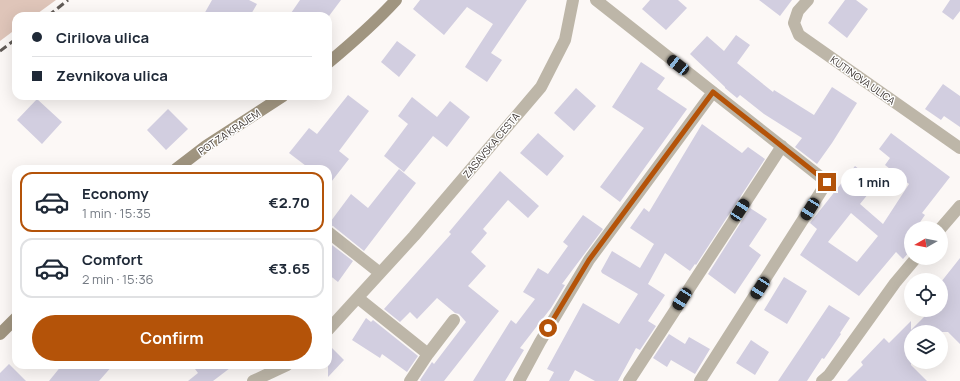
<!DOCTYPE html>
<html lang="en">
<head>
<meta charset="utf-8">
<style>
  :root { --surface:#fff; --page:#f6f6f7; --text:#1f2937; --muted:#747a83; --line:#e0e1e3; --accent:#b45309 }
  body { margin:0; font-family:Manrope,sans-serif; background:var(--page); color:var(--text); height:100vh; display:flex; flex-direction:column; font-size:15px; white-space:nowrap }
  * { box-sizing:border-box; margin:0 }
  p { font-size:13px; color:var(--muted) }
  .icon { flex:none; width:22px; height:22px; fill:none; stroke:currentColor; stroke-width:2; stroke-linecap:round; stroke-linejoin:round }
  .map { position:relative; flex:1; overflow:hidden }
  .side { position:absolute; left:12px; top:165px; width:320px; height:204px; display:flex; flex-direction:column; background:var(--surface); border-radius:12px; box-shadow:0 4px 16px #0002 }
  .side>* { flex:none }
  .guide { position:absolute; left:12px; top:12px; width:320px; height:88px; border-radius:12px; box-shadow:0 4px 16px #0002; display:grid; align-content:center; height:88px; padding:0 20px; background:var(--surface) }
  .needle { width:26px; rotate:261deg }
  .fabs { position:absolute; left:904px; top:221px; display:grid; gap:8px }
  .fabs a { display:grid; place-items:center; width:44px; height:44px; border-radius:50%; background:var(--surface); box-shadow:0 4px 16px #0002; font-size:20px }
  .end { position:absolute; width:18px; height:18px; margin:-9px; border:5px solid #b45309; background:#fff; box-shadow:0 0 0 2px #fff }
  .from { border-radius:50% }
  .bubble { position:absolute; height:28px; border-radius:14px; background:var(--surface); box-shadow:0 4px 16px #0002; font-size:13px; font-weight:700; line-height:28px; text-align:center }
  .car { position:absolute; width:12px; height:24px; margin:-12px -6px; border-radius:5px; box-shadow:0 0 3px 1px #0007; background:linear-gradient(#222 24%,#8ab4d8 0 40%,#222 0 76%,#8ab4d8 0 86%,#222 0) }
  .guide b { display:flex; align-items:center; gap:14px; height:38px; font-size:15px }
  .guide b+b { border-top:1px solid var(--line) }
  .guide i { width:10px; height:10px; background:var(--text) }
  ul { padding:7px 0 0; list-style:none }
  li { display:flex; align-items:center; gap:12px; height:60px; margin:0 8px 6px; padding:0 12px; border:2px solid var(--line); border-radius:12px }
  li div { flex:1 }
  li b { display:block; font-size:15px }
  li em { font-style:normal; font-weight:700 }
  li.on { border-color:var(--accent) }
  li>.icon { width:36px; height:36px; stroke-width:1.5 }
  .button { display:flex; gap:8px; margin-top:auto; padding:8px 20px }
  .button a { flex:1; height:46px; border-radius:24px; background:var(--accent); color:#fff; font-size:16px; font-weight:700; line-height:46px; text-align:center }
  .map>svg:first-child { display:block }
  .green { fill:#dfc5b9 }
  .building { fill:#d2cee0; fill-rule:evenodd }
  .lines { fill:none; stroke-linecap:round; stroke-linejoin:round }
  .street { stroke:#bdb6a8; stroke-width:12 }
  .secondary { stroke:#a09580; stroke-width:12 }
  .rail { stroke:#615b57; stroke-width:3; stroke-dasharray:8 4; stroke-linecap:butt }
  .route { stroke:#b45309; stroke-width:5 }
  .labels { text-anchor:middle; stroke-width:3; stroke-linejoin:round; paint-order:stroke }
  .street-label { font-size:10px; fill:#39322e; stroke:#fff }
</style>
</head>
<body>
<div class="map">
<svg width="960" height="381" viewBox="0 0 960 381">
  <rect width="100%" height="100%" fill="#fcf8f6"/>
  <path class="green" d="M0,0h56l-22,16h-18v13l-16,12z"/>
  <path class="building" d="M212,0h37l8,4 -7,12h-47z
    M300,0h41l-12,16h-40z
    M420,0h107l-36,53 11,7 -15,22 -22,-15 28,-43 -26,-17 -23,28 -31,-26z
    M650,0h28l9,8 -21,22 -24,-21z
    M759,0h33l-12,16z
    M845,0h11l12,9 -21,29 -19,-15z
    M950,0h10v11l-7,9 -11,-8z
    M736,35l14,10 -13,18 36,29 1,-2 40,25 18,-28 25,16 -25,40 -15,21 -22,-17 7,-9 -38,-24 -24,-19 -3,3 -12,-10v-1l-35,-33 17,-18 17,15z
    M397,41l19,14 -17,22 -18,-15z
    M641,62l24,16 -8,11 30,20 -67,93 -20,-15 44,-59 -32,-21z
    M943,84l17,12v31l-16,-11 -3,4 -16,-11z
    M576,88l20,18 -22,25 -20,-18z
    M348,95l21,16 -30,40 10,8 -21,27v-17h-18l-21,-16 20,-25 8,6z
    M412,97l25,20 13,-16 20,16 -23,30 -14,-11 -29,36 -20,-16 24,-32 -10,-8z
    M37,99l25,23 -20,22 -25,-24z
    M168,109l20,20 -22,21 -19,-20z
    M702,124l40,29 6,-6 17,12 -69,106 -1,-1 -5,7 -25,-18 -17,31 17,11 -17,26 8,5 -16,24 -4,-2 -18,33h-23l-20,-11 -6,11h-20l5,-9 -7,-3 36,-66 36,21 19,-30 -36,-21 -1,-2 11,-20 28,17 14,-24 -24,-16 14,-20 5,4z
    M538,133l26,23 -17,20 -27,-23z
    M891,133l59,44 -28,36 3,2 -9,13h-5v8l-7,7 7,7 -8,9 -7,-7 -37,44 -59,-41 17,-26 -7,-6 45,-57 22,17 -17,21 23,20 26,-40 -24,-19 5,-7 -11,-9zM851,213l27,23 -21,26 -29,-20z
    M399,169l17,14 -52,68 -31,-25 -5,-1 23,-31 17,14z
    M500,171l39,35 -11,12 -20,-18 -25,29 4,4 -16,19 15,14 -18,20 31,25 -55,70h-23l-1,-1 12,-18 2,2 32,-42 -7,-8 -4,-1 -18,-15 -20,21 -7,-7 -10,10 -16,-13 67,-75 -2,-2z
    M750,208l17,11 -18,27 12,9 -26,39 -27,-20z
    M583,215l20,14 -41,55 3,1 -14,23 -31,40 4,2 -19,31h-32l38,-61 5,4 19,-25 -12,-7 15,-24 10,6 20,-28 -5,-4z
    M328,242l25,19 -15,21 -10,-8z
    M960,258v86l-12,-12h-37v33l16,16h-80l16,-16 -2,-3 23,-24 5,5 22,-22v9l20,-20h10v-28z
    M784,277l23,14 -20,33 -23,-14z
    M829,305l21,13 -10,15 1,1 -17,25 -2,-1 -15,23h-29z
    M366,318l5,4 2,-2 45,36 -11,16 -25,-18 -2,4 -28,-18z
    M669,334l16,10 4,-7 21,12 -15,25 -24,-14 -4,7 -14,-9z
    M751,340l18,12 -14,23 -19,-12z
    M328,344l16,16 -16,17z
    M9,364l17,17h-26v-8z
    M62,365h51l-14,16h-50z
    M192,365h42l-21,16h-25l10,-8z"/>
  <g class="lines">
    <path class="street" d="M596,0l231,182 -127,199
      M808,0l-10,11 -4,12 5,12 161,113
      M941,228l19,-22
      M328,232l52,41
      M358,298l70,56
      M328,330l86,-94 127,-149 24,-47 8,-40
      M253,381l34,-16
      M410,381l18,-27 26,-34
      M519,381l21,-39 49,-82 124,-168
      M629,381l153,-235
      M822,381l7,-6 66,-92 21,-25"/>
    <path class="secondary" d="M328,63c24,-20 47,-40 68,-63
      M176,169l30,-23 77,-50
      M0,334l16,-16"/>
    <path class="rail" d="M48,16l20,-16
      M0,51l16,-12"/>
  </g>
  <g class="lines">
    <path class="route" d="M548,328l41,-68 124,-168 114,90"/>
  </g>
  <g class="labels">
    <g class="street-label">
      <text transform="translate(863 80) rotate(35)" y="4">KUTINOVA ULICA</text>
      <text transform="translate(229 132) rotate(-34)" y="4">POT ZA KRAJEM</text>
      <text transform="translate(491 145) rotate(-50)" y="4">ZASAVSKA CESTA</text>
    </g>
  </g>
</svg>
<div class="fabs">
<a><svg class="needle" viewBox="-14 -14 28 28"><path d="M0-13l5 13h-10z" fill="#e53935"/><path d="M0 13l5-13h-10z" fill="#747a83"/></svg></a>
<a><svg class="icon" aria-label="locate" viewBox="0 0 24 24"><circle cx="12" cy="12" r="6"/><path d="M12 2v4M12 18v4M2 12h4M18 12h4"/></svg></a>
<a><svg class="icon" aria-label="layers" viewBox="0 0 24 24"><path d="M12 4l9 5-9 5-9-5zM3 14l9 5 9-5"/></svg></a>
</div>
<i class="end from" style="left:548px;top:328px"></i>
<i class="end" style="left:827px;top:182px"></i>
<div class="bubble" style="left:841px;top:168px;width:66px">1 min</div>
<i class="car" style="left:678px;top:65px;rotate:308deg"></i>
<i class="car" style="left:810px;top:209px;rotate:212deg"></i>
<i class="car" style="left:740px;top:210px;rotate:33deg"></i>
<i class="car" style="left:760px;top:288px;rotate:213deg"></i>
<i class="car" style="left:682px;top:299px;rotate:213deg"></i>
<div class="guide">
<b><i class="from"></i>Cirilova ulica</b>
<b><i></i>Zevnikova ulica</b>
</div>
<section class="side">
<ul>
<li class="on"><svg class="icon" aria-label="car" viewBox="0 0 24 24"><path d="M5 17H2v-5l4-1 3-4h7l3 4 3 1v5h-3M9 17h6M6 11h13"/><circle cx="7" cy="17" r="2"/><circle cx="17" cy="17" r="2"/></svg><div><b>Economy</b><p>1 min · 15:35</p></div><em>€2.70</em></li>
<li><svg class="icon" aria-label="car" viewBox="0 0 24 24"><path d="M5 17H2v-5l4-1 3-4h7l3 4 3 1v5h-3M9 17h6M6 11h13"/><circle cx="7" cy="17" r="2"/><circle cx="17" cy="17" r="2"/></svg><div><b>Comfort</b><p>2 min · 15:36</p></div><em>€3.65</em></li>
</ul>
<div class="button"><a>Confirm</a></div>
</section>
</div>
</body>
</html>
